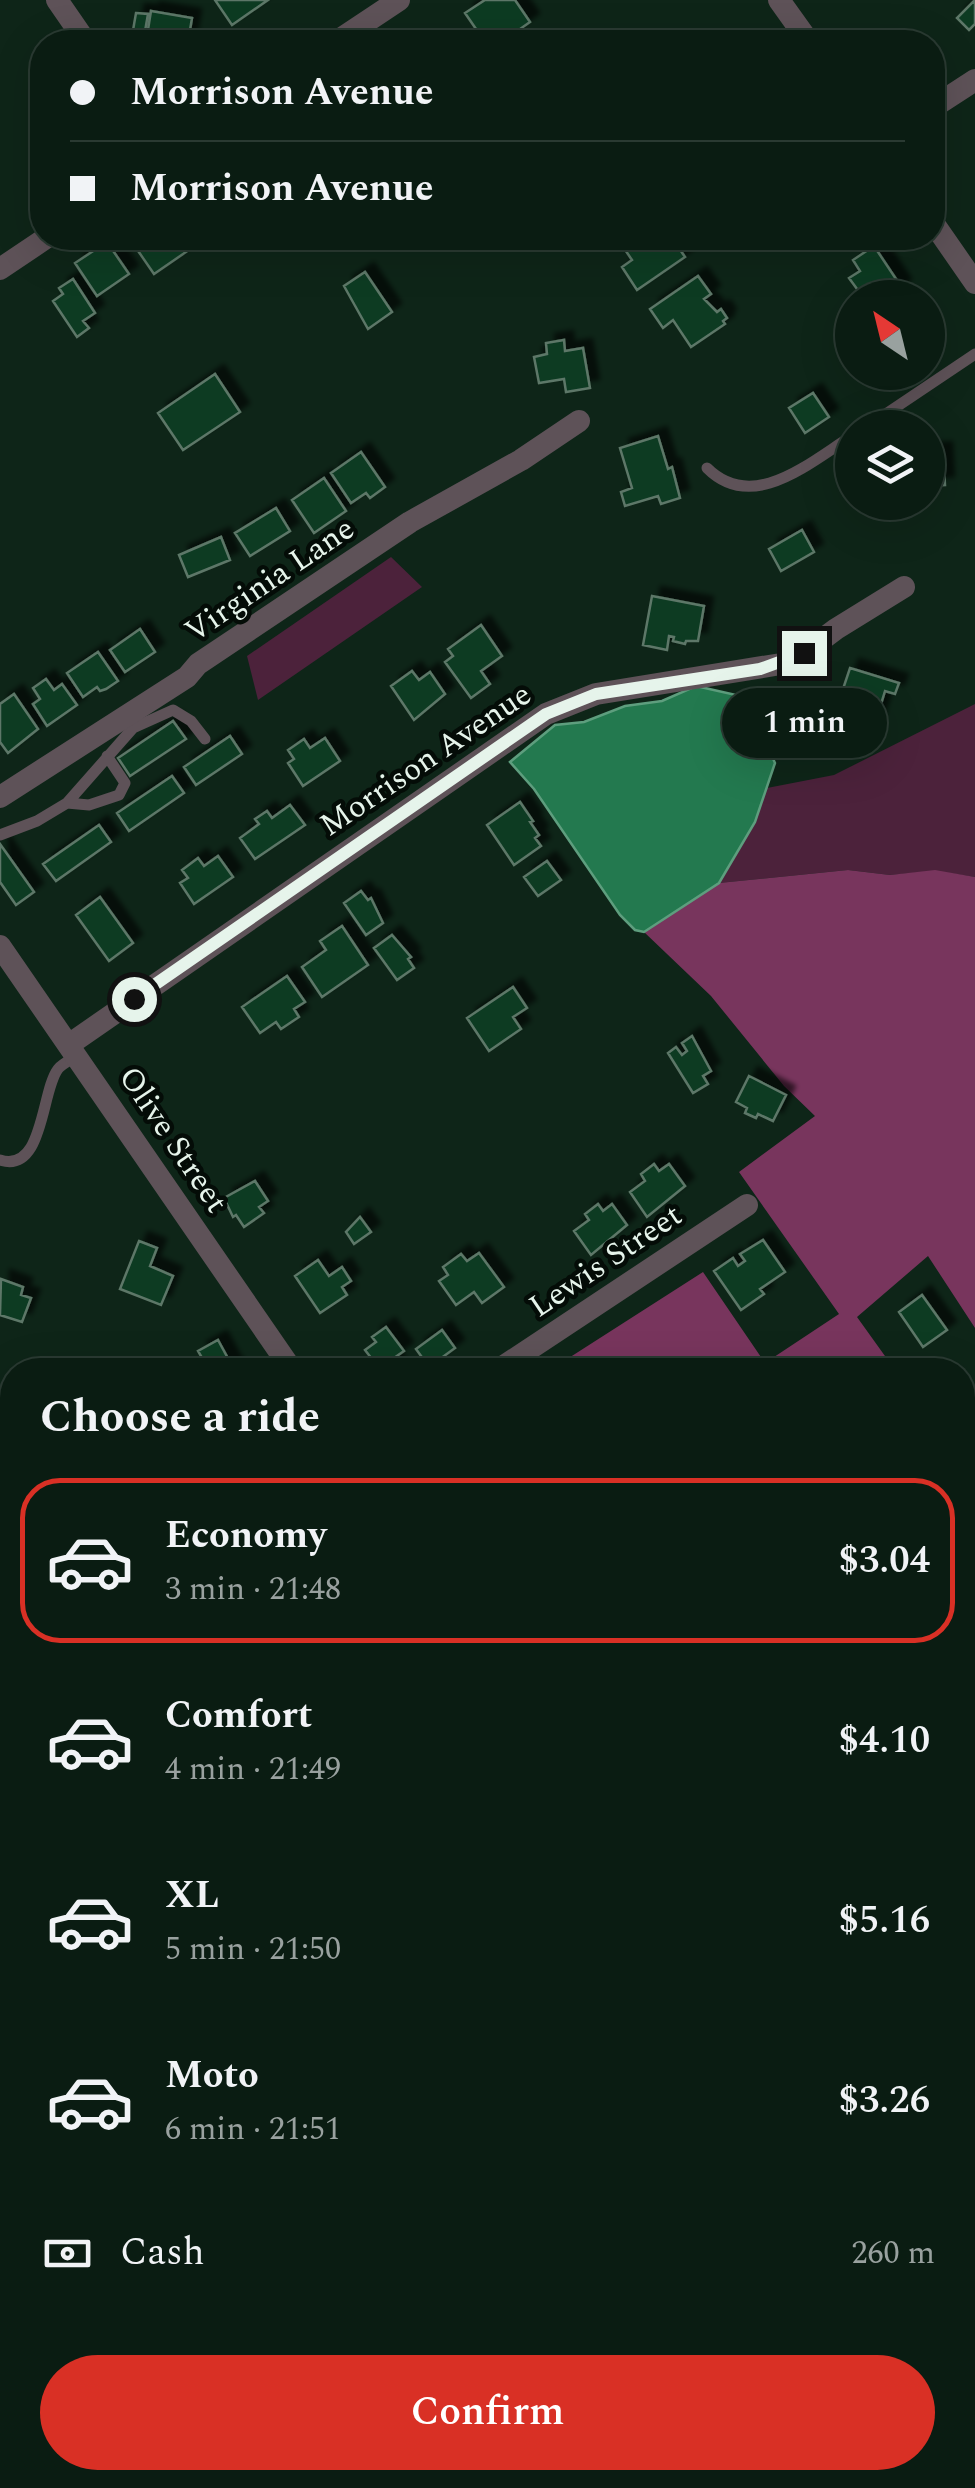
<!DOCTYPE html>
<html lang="en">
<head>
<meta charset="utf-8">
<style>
  :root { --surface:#0a1c12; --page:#13251b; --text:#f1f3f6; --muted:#99a19f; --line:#2a3a32; --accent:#d93025 }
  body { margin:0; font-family:Spectral,serif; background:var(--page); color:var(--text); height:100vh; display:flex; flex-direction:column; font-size:38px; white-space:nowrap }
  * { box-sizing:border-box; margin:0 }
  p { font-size:32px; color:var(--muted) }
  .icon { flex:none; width:55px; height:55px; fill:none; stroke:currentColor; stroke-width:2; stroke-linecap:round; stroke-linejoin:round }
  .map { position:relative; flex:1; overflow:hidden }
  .sheet { position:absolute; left:0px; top:1358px; width:975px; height:1132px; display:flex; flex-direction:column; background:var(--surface); border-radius:40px 40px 0 0; box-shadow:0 10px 40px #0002,0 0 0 2px var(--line) }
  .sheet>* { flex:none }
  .guide { position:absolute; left:30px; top:30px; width:915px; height:220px; border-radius:40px; box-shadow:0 10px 40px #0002,0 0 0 2px var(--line); display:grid; align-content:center; height:220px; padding:0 40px; background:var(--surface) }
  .needle { width:65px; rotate:325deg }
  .tools { position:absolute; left:835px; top:280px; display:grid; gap:20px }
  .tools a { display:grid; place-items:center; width:110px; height:110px; border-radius:50%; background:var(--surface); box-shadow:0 10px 40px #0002,0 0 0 2px var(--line); font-size:50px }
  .end { position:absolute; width:45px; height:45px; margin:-22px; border:12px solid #e6f4eb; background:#111; box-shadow:0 0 0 5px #111 }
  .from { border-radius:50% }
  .bubble { position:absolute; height:70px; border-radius:35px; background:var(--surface); box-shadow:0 10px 40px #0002,0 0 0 2px var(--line); font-size:32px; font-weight:600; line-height:70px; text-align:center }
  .guide b { display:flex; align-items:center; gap:35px; height:95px; font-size:38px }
  .guide b+b { border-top:2px solid var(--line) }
  .guide i { width:25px; height:25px; background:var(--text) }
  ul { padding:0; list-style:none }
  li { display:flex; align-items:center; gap:30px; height:165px; margin:0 20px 15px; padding:0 20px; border:5px solid transparent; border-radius:40px }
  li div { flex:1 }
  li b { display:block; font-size:38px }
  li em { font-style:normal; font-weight:600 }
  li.selected { border-color:var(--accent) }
  li>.icon { width:90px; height:90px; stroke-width:1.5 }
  h2 { padding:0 40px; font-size:45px; line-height:120px }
  .pay { display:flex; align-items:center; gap:25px; height:110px; padding:0 40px; font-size:38px }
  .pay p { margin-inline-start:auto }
  .cta { display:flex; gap:20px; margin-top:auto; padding:20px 40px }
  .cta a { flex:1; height:115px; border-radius:60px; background:var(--accent); color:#fff; font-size:40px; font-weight:600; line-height:115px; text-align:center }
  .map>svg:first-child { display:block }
  .green { fill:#4c223b }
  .forest { fill:#78355d }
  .water { fill:#23794f; stroke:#5e9e7e; stroke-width:2.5 }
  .building { fill:#0c3a23; stroke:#5d7767; stroke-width:2.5; filter:url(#shadow) }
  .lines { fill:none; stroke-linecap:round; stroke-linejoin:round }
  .service { stroke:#5e5258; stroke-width:11 }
  .minor { stroke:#5e5258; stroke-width:22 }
  .tertiary { stroke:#5e5258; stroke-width:28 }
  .route { stroke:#e6f4eb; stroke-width:12 }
  .labels { text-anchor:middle; stroke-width:9; stroke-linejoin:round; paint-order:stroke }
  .street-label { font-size:32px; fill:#e6f4eb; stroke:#040c07 }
</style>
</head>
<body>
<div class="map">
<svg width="975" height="2488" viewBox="0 0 975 2488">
  <defs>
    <filter id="shadow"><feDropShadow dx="9" dy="-9" stdDeviation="2.5" flood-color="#0009"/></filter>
  </defs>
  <rect width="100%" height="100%" fill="#0e2518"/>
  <path class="green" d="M391,557l31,30 -164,113 -11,-44z
    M975,704v173l-40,-6 -45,4 -42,-5 -129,13 36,-61 12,-34 67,-13z"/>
  <path class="forest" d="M848,870l42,5 45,-5 40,7v451l-47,-72 -71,61 38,53h-345l153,-98 62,91 74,-49 -100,-142 76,-56 -31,-30 -73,-90 -67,-64 75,-49z
    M0,2411l12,17v50h37l4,5 8,-5 61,1 -13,9h-109z"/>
  <path class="water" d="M696,686l49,11 30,66 -20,59 -36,61 -75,49 -9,-2 -15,-15 -86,-126 -24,-27 45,-37 29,-3 41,-16 37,-5z"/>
  <path class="building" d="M215,0h53l-36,25z
    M485,0h30l15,22 -27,19 -5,-7 -13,8 -20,-29z
    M975,0v24l-6,6 -12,-12z
    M151,11l41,7 -4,24h-42z
    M136,13l12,1 -4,23 -12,-1z
    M144,238h52l3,5 -45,31 -20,-29z
    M617,238h44l4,4 7,-4 13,19 -48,33 -15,-23 10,-7z
    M107,242l22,32 -32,22 -22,-33z
    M874,246l28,42 -15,10h-10l-7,-12 -10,7 -11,-15 11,-7 -7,-11z
    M365,272l27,40 -24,17 -24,-43z
    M698,276l13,18 -7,5 13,13 4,-3 6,9 -4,3 2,3 -34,23 -18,-27 -10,8 -13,-19z
    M73,279l22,34 -12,8 6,7 -12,9 -24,-36 10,-7 -4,-6z
    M564,340l1,11 18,-3 7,40 -24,4 -2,-13 -25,4 -5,-26 13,-3 -1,-11z
    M215,374l25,38 -57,38 -25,-37z
    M813,393l16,24 -24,16 -16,-25z
    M658,436l10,33 4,-2 8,31 -19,6 -3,-8 -33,10 -4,-14 11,-4 -12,-40z
    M943,451l2,34 -17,1v-34z
    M361,452l24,35 -15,11 -4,-5 -15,10 -20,-30z
    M324,478l22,33 -32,22 -22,-33z
    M878,502h17l1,16h-18z
    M276,508l14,23 -40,25 -15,-23z
    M802,530l12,22 -33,19 -12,-22z
    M221,537l9,23 -42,17 -9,-22z
    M652,596l52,10 -6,35h-12l-1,3 -12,-3 1,-4 -5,-1 -2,14 -24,-5z
    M481,625l21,31 -21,15 9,13 -19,14 -26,-36 8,-6 -5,-7z
    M140,629l15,23 -30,20 -15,-22z
    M98,652l20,29 -12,8 -6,2 -3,-4 -14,10 -16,-24z
    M850,668l49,15 -4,11 -10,-3 -10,33 -33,-11 7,-23 -6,-1z
    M412,671l7,9 11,-8 15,22 -31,26 -23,-34z
    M46,679l8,11 8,-6 15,21 -30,21 -14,-22 7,-5 -7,-11z
    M14,694l24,35 -30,24 -8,-11v-38z
    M173,721l13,18 -56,37 -12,-18z
    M230,736l12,18 -46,31 -12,-18z
    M325,738l15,23 -37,25 -15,-23 6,-4 -6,-9 16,-11 6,9z
    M172,776l12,17 -55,38 -12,-18z
    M520,802l13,19 -3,1 9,13 -4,3 6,8 -27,19 -27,-40z
    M290,805l15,20 -50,34 -15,-21 19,-14 -4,-5 12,-8 5,7z
    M99,825l12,17 -55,39 -13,-17z
    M0,844l34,48 -18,13 -16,-23z
    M218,856l15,21 -39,27 -14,-21 8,-5 -6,-8 16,-12 6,8z
    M547,861l14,19 -23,16 -14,-19z
    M361,891l7,9 3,-2 12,25 -17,12 -22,-32z
    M100,897l33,46 -24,18 -33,-46z
    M342,926l26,39 -46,32 -20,-30 24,-17 -6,-9z
    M392,935l19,22 -3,2 6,9 -17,12 -23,-32z
    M287,976l18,26 -11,7 5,8 -18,12 -5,-7 -16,11 -18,-26z
    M513,987l14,21 -14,9 8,12 -32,22 -22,-33z
    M692,1036l19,35 -8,5 5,8 -15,9 -25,-40 8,-6 6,8 5,-4 -5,-8z
    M749,1076l37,19 -13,26 -15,-7 -2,4 -11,-5 2,-5 -11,-6z
    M654,1164l5,7 10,-7 16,22 -38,31 -17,-25 15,-11 -4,-7z
    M255,1181l13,20 -9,6 5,6 -20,14 -8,-12 -3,2 -9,-19z
    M598,1204l5,7 9,-7 15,21 -36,30 -17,-24 15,-11 -4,-6z
    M360,1217l11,15 -17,12 -8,-12z
    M763,1240l22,32 -25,17 4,5 -23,16 -27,-39 19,-13 5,8 7,-5 -5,-7z
    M139,1241l18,7 -7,18 23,10 -12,29 -41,-16z
    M479,1253l25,34 -22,16 -8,-11 -18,13 -17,-24 9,-6 -5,-8 18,-13 6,7z
    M318,1260l11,16 13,-9 9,14 -9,6 5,8 -27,18 -25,-37z
    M1,1279l22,8 -2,8 10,3 -9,24 -22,-7z
    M922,1295l25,35 -24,17 -24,-35z
    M386,1327l18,24 -13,9 7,10h-31l-4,-5 9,-6 -7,-9 11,-8 -4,-5z
    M442,1330l13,18 -26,19 -13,-18z
    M218,1340l12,22 5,8h-26l-11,-19z
    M962,1465l11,14 2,-1v49l-9,4 -4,-6z
    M12,1599v53l-12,9v-54z
    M975,1740v64l-13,9v-65z
    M962,1943l13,18v14l-11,7z
    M9,1962l3,5v39l-3,3 -9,-13v-28z
    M962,2300l13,22v17l-13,9z
    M203,2478h51l6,8 -50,2z
    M482,2478h24l8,10h-46z"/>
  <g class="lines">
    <path class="service" d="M723,243l9,-5
      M865,428l110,-74
      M707,468c46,46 103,-6 145,-32
      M67,803l22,2 30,-10 6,-12 -18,-27
      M0,835l37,-14 30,-18 66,-75 40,-18 18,11 14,18
      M0,1160c44,14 41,-69 58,-91 4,-5 14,-10 20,-14"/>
    <path class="minor" d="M57,0l29,42
      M779,0l30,42
      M336,42l63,-42
      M932,108l43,-28
      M932,221l43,62
      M0,269l46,-31
      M0,797l187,-120 11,-13 212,-142 111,-62 58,-39
      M0,946l292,424
      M70,1044l476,-330 50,-20 185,-30 23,-11 32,-24 68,-42
      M498,1370l249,-165
      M962,1410l13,-8
      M0,1737l12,-8
      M0,2078l12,-9
      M962,2083l13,-8
      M0,2410l12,-9
      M545,2478l7,10
      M371,2488l16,-10"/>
    <path class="tertiary" d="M0,1413l12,5
      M962,2137l13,18"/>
  </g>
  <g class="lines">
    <path class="route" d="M134,999l412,-285 50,-20 164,-25 44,-16"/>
  </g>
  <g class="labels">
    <g class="street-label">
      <text transform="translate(269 579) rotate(-34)" y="11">Virginia Lane</text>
      <text transform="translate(425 759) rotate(-34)" y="11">Morrison Avenue</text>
      <text transform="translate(174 1139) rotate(56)" y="11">Olive Street</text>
      <text transform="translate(605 1260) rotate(-34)" y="11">Lewis Street</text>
    </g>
  </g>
</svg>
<div class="tools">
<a><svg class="needle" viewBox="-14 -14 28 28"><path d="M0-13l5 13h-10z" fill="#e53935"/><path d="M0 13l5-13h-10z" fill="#99a19f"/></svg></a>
<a><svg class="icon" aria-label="layers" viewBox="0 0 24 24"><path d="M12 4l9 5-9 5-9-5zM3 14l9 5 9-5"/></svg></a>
</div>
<i class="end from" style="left:134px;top:999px"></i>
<i class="end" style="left:804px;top:653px"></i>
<div class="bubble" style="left:722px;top:688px;width:165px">1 min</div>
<div class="guide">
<b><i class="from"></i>Morrison Avenue</b>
<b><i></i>Morrison Avenue</b>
</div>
<section class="sheet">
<h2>Choose a ride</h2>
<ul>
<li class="selected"><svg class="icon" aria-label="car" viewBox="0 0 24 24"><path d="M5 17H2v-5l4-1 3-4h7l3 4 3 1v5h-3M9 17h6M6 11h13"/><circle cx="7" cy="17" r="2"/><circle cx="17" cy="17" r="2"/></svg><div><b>Economy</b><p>3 min · 21:48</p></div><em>$3.04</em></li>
<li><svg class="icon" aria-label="car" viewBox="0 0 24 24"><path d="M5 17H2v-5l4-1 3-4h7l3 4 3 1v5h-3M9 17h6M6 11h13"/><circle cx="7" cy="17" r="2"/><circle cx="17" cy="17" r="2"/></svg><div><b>Comfort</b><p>4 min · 21:49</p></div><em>$4.10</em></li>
<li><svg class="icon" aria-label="car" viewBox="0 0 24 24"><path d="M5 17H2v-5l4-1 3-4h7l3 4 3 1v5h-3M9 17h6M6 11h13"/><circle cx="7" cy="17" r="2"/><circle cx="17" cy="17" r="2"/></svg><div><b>XL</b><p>5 min · 21:50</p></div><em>$5.16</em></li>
<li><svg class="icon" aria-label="car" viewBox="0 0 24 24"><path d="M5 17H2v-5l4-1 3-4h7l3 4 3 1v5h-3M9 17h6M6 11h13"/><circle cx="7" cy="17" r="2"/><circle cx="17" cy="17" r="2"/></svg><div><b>Moto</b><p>6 min · 21:51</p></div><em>$3.26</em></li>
</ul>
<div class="pay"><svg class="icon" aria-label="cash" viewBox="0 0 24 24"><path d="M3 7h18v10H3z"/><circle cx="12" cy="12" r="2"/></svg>Cash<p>260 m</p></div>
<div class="cta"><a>Confirm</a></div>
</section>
</div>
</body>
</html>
